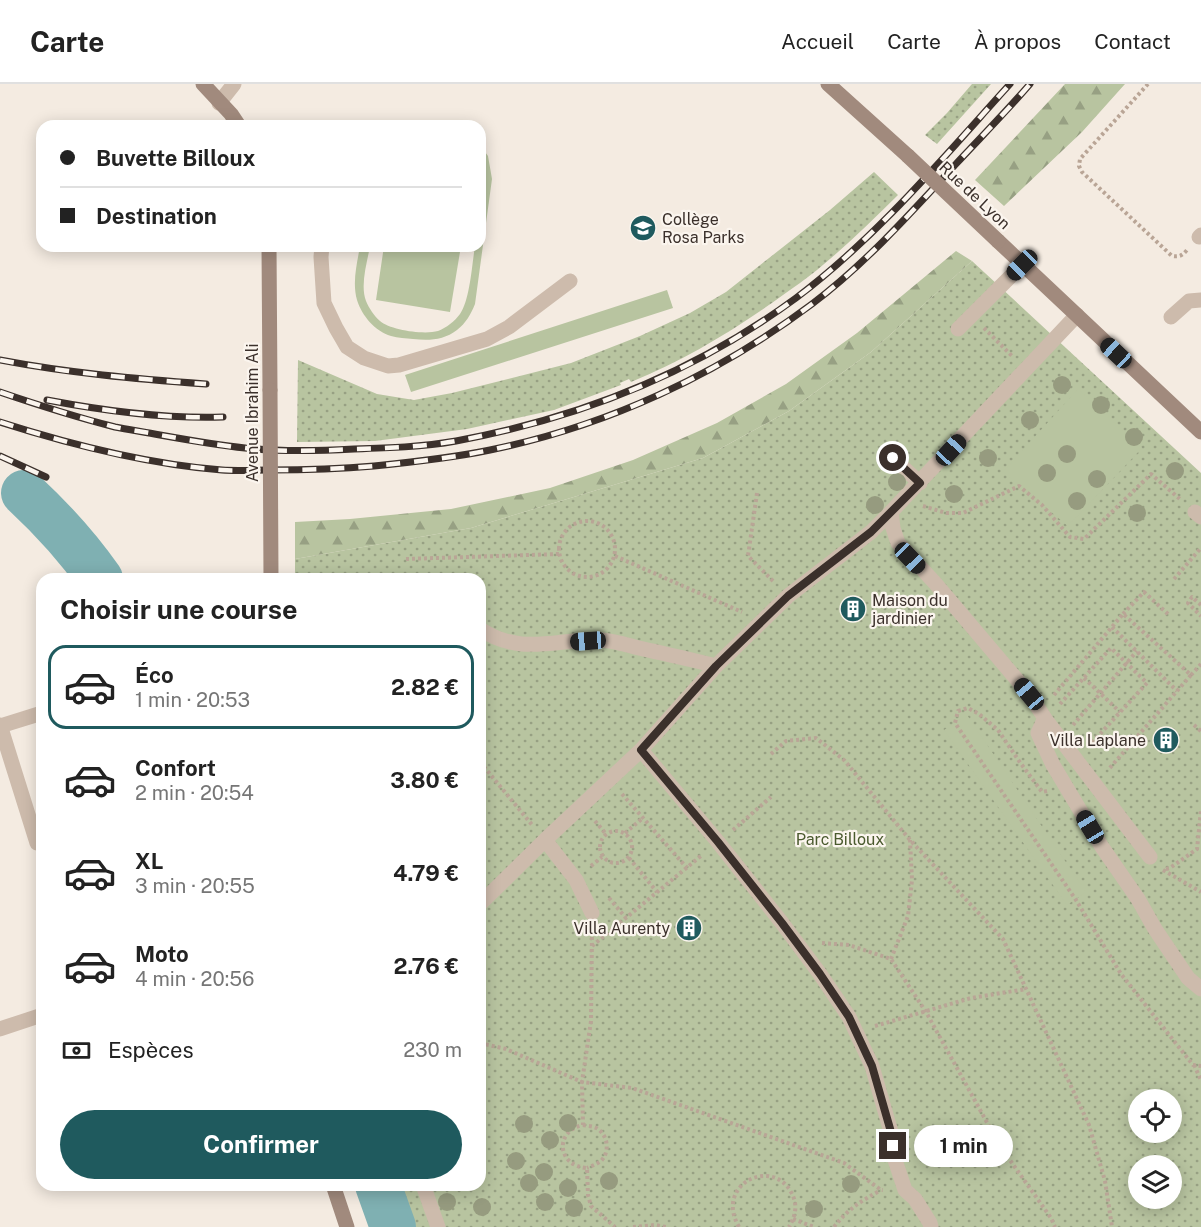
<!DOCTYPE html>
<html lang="fr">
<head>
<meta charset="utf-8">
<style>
  :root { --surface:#fff; --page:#f2f2f2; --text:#222; --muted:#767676; --line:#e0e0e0; --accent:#1f5a5e }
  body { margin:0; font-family:"Public Sans",sans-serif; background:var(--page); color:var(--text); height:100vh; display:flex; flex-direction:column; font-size:22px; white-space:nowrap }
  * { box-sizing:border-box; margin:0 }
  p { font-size:20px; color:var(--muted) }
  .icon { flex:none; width:33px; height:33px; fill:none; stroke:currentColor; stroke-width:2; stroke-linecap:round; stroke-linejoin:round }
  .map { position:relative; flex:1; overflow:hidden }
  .sheet { position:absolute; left:36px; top:489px; width:450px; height:618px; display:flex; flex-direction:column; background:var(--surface); border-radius:18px; box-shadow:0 3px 15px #0003 }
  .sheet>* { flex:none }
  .top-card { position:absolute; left:36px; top:36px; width:450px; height:132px; border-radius:18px; box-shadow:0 3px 15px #0003; display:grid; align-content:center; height:132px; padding:0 24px; background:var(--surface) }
  .controls { position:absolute; left:1128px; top:1005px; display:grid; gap:12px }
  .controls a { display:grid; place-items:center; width:54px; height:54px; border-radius:50%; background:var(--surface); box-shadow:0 3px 15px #0003; font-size:30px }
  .end { position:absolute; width:27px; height:27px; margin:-14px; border:8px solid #3b302b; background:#fff; box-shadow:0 0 0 3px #fff }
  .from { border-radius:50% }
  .bubble { position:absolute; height:42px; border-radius:21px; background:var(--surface); box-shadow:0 3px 15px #0003; font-size:20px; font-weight:700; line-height:42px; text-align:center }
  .car { position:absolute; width:18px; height:36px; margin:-18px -9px; border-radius:8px; box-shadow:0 0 4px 2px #0007; background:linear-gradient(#222 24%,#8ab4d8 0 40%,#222 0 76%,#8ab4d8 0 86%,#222 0) }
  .top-card b { display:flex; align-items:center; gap:21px; height:57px; font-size:22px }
  .top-card b+b { border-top:2px solid var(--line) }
  .top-card i { width:15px; height:15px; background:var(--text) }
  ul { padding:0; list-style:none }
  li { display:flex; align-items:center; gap:18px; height:84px; margin:0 12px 9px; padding:0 12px; border:3px solid transparent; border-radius:18px }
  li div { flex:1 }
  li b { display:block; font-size:22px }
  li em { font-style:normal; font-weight:700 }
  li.current { border-color:var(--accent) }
  li>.icon { width:54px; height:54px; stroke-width:1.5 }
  h2 { padding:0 24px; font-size:27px; line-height:72px }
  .pay { display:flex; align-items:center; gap:15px; height:66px; padding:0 24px; font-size:22px }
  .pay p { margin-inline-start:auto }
  .action { display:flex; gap:12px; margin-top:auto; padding:12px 24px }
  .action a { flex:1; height:69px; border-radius:36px; background:var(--accent); color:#fff; font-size:24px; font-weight:700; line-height:69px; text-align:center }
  header { display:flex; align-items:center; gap:36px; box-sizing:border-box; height:84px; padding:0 30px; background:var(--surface); border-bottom:2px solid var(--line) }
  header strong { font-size:28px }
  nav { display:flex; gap:33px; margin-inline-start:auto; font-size:21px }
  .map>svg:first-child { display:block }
  .grass { fill:url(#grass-dots); fill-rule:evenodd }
  .forest { fill:url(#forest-firs) }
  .garden { fill:#b8c4a0 }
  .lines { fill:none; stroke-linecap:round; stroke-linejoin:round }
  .river { stroke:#7fb0b2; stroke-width:46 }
  .path { stroke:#b9a596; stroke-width:4; stroke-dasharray:3 3; stroke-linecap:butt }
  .lane { stroke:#cdbbac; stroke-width:15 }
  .secondary { stroke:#a18a7d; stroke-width:15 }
  .rail-casing { stroke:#3b302b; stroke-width:7 }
  .rail { stroke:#fbf5ee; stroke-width:4.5; stroke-dasharray:14; stroke-linecap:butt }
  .secondary-bridge { stroke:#a18a7d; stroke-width:15 }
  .tree { fill:#969b7f }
  .route { stroke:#3b302b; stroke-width:8 }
  .labels { text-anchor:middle; stroke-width:4.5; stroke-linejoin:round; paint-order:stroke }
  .street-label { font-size:16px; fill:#3b302b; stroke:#fbf5ee }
  .poi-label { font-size:16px; fill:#3b302b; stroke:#fbf5ee; text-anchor:start }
  .park-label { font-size:16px; fill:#4a5a2e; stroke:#fbf5ee }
</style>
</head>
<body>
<header>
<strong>Carte</strong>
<nav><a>Accueil</a><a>Carte</a><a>À propos</a><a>Contact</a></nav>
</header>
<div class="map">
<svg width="1201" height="1143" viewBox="0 0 1201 1143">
  <defs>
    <pattern id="grass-dots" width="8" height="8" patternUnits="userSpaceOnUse" patternTransform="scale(1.5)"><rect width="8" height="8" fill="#b8c4a0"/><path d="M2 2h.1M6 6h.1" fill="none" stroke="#97a083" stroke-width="1.8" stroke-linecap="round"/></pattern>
    <pattern id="forest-firs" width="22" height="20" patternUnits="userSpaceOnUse" patternTransform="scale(1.5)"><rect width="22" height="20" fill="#b8c4a0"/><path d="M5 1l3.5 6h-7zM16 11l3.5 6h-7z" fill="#97a083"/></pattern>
  </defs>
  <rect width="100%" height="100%" fill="#f4ebe1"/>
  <path class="grass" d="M972,0h19l-54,60 -12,-9 22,-22z
    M874,88l24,23c-26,26 -53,52 -81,75 -11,9 -23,17 -34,25 -47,34 -98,65 -152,87l-2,-3 -9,4 1,2 -67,25 -87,19 -92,12 -78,1 1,-82 79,34 37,6 38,-7 119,-30 69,-27 50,-23 36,-21 104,-82z
    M972,177l229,212v754h-790l-15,-42h84v-606h-185v-20l176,-31 232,-70 86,-47 82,-59zM1138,1016h34v32h-34zM1138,1082h34v32h-34z"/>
  <path class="forest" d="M1065,0h60l-43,48 -78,74 -29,-26z
    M956,167l16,10 -101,91 -82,59 -86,47 -232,70 -176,31v-37l55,-3 101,-10 99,-21 83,-28 84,-37 69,-39 71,-51z"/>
  <path class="garden" d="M480,61l8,11 4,23 -17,125c-4,10 -9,19 -18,26 -13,10 -28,11 -44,9 -7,-1 -15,-1 -22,-3 -16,-5 -29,-20 -34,-36 -5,-18 0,-36 3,-54h10c-3,17 -10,39 -4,55 3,7 8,15 14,20 10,9 44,14 58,10 8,-3 17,-10 22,-17 10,-14 12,-50 15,-68h5v-36l5,-32 -1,-10 -4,-11z
    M384,162h77l-11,66 -74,-12z
    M667,206l6,18 -262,84 -6,-17z
    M1078,305l64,59 -74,78 -65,-54z
    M967,631l119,177 -19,13 -123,-175z"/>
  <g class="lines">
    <path class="river" d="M24,409c29,27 53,53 76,86
      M378,1101l15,42"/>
    <path class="path" d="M1148,0l-68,75 -1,7 3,6 90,84c7,1 10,0 15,-6
      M984,244l29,29
      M757,409l-9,63 27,27
      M923,422l23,7h17l56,-27 23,19 28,32 14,2 67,-65 30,26
      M559 465a28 28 0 1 1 56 0a28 28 0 1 1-56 0Z
      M615,472l127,56
      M406,475l153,-5
      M1174,495l26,-30 1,1
      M1201,521l-9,-8 -4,6 13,13
      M1123,530l21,-22 25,23
      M1112,543l65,64
      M1191,591l10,-11
      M1084,594l36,34
      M1054,611l69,-81 68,61 -83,95
      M1060,620l51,-56 36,35 -58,63
      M1073,641l64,-74
      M1194,641l7,6
      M771,670l15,-13 30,-3 28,22 66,80 93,99 86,186 16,56 7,46
      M480,678l53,64
      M1047,707l-5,1 -23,-31 -21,-31 -19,-16 -11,-6 -10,3 -3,12 121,177 45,74 72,91 8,1
      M622,710l65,74
      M595,737l11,13
      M733,746l38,-33
      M600 763a16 16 0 1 1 32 0a16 16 0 1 1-32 0Z
      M625,749l18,-15
      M629,774l28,34
      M591,782l11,-9
      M1166,785l4,-1 27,-19 4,-39
      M1163,786l38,22
      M609,814l17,20
      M592,847l-1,90 -9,61 50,6 212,75 37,27h2
      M822,859l27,2 42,14 35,53 74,134 51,72 4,9
      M592,862l110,-91
      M891,875l17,-43 4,-36 -2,-40
      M875,942l96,-28 55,-9
      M480,959l26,6 76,33 1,43c-29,6 -26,41 4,43l1,27 3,11 24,21
      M1194,981l7,15
      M583,1041c5,1 11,1 15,4 10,7 12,23 3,32 -4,3 -9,5 -14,7
      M793,1135l21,8
      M633,1143l22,-2 11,2
      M739,1143c-25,-43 33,-70 52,-35 7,12 5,23 -2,35
      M834,1143c14,-18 27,-26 47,-37"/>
    <path class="lane" d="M219,19l15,-19
      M1199,153l2,-2
      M322,162l-1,11 3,46 12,25 11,19 17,11 24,8 11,-1 88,-26 22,-12 61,-46
      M1077,231l-186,197 2,16 5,15 37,40 94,111 17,26 -3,2 -5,11 15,32 49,82 36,52 17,30 33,49 13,11
      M1171,233l18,-16 12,-1
      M958,245l64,-64
      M893,374l27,25
      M1195,428l6,5
      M480,545c42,28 77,9 122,11 12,1 25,5 37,8 26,6 51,11 77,18
      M1046,636l104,137
      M0,641l37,118 5,-1
      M0,642l42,-13
      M641,666l77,92 64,81 38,51 29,43 23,49 19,66 4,28 10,30 10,9 15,24 1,4
      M545,756l96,-90 75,-84 72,-70 83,-64 20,-20
      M480,820l65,-64 31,40 16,33
      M0,945l42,-14
      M423,1101l15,42"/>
    <path class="secondary" d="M203,0l28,30 8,12
      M828,0l80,72
      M998,157l203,191
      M269,162l1,144
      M333,1101l14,42"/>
    <defs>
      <path id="rail" d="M0,276c68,13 137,19 206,24
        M0,308c38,13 76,25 115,35 15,3 30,5 45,8 28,5 56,10 85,13 36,4 72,3 109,1 34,-1 68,-2 102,-8 124,-23 238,-68 340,-143 81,-61 146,-139 214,-214
        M47,316c58,11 117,19 176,17
        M0,338c72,23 147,42 222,48 16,1 32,0 47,0 35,0 70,-1 105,-4 39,-4 78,-8 116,-16 117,-24 227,-75 322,-146 53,-40 98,-90 143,-139 25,-27 51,-53 75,-81
        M0,372l46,21"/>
    </defs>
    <use href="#rail" class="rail-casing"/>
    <use href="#rail" class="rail"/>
    <path class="secondary-bridge" d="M908,72l90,85
      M270,306l1,189"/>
  </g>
  <g class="tree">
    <circle cx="1062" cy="301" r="9"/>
    <circle cx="1101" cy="321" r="9"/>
    <circle cx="1030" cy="336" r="9"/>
    <circle cx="1134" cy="353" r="9"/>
    <circle cx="1067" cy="370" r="9"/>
    <circle cx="988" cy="374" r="9"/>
    <circle cx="1175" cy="387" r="9"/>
    <circle cx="1047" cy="389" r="9"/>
    <circle cx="1097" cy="395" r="9"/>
    <circle cx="897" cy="398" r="9"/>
    <circle cx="954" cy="410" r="9"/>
    <circle cx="1077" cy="417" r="9"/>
    <circle cx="875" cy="421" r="9"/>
    <circle cx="1137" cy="429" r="9"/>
    <circle cx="568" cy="1039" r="9"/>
    <circle cx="524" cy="1040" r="9"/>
    <circle cx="550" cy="1056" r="9"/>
    <circle cx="516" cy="1077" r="9"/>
    <circle cx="544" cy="1088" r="9"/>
    <circle cx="609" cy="1097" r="9"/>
    <circle cx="529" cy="1099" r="9"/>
    <circle cx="851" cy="1100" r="9"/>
    <circle cx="568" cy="1104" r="9"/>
    <circle cx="447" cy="1118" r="9"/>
    <circle cx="545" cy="1118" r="9"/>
    <circle cx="482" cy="1123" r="9"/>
    <circle cx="574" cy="1124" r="9"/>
    <circle cx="814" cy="1125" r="9"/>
  </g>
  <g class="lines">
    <path class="route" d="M893,1062l-2,-14 -19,-66 -23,-49 -29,-43 -38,-51 -64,-81 -77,-92 75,-84 72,-70 83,-64 49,-49 -27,-25"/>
  </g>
  <defs>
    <symbol id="school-disc" viewBox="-11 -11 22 22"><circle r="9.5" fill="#1f5a5e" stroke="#fbf5ee"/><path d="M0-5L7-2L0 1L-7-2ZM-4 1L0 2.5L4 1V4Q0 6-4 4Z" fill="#fff"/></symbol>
    <symbol id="building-disc" viewBox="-11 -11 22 22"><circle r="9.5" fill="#1f5a5e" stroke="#fbf5ee"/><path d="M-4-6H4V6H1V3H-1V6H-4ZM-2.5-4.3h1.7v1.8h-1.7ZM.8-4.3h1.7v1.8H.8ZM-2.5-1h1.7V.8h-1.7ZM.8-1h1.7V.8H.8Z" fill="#fff"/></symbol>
  </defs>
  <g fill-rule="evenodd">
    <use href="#school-disc" x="628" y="129" width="30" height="30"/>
    <use href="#building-disc" x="838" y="510" width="30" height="30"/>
    <use href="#building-disc" x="1151" y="641" width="30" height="30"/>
    <use href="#building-disc" x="674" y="829" width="30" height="30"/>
  </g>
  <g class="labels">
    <g class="street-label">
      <text transform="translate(975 111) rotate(43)" y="6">Rue de Lyon</text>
      <text transform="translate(252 329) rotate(-90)" y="6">Avenue Ibrahim Ali</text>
    </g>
    <g class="poi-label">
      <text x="662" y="141">Collège<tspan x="662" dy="18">Rosa Parks</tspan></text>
      <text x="872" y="522">Maison du<tspan x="872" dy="18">jardinier</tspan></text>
      <text x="1146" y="662" text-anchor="end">Villa Laplane</text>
      <text x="670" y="850" text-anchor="end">Villa Aurenty</text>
    </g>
    <g class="park-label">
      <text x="840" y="761">Parc Billoux</text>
    </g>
  </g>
</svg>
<div class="controls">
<a><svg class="icon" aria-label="locate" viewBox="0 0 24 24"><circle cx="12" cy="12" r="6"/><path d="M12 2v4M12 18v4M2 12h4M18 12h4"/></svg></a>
<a><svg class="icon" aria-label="layers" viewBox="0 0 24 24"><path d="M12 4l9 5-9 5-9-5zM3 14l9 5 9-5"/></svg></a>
</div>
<i class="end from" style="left:893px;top:374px"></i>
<i class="end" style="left:893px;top:1062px"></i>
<div class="bubble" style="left:914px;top:1041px;width:99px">1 min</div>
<i class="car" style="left:1022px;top:181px;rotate:225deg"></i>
<i class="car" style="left:1116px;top:269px;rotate:313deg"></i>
<i class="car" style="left:951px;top:366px;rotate:43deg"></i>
<i class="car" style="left:910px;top:474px;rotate:136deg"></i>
<i class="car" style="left:588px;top:557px;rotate:266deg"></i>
<i class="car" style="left:1029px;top:610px;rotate:320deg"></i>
<i class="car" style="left:1090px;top:743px;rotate:329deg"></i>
<div class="top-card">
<b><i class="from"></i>Buvette Billoux</b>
<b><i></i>Destination</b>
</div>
<section class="sheet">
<h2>Choisir une course</h2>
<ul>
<li class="current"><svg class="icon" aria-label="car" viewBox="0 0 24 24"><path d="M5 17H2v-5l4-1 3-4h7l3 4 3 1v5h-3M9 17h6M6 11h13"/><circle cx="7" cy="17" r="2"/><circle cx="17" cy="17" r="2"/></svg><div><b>Éco</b><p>1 min · 20:53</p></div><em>2.82 €</em></li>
<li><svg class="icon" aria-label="car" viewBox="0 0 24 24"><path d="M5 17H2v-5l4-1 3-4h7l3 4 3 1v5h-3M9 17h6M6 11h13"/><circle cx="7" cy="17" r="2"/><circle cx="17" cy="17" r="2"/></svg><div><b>Confort</b><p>2 min · 20:54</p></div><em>3.80 €</em></li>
<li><svg class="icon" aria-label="car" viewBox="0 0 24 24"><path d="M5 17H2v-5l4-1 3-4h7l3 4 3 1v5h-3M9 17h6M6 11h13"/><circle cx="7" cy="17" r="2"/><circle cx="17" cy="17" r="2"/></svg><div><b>XL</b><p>3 min · 20:55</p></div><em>4.79 €</em></li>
<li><svg class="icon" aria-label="car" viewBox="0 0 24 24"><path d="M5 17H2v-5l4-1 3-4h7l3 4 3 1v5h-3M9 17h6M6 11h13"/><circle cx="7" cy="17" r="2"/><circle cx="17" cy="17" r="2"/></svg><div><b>Moto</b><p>4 min · 20:56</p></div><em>2.76 €</em></li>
</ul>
<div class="pay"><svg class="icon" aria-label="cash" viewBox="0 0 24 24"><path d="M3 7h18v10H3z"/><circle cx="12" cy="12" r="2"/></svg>Espèces<p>230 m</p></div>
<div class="action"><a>Confirmer</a></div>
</section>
</div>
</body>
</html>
